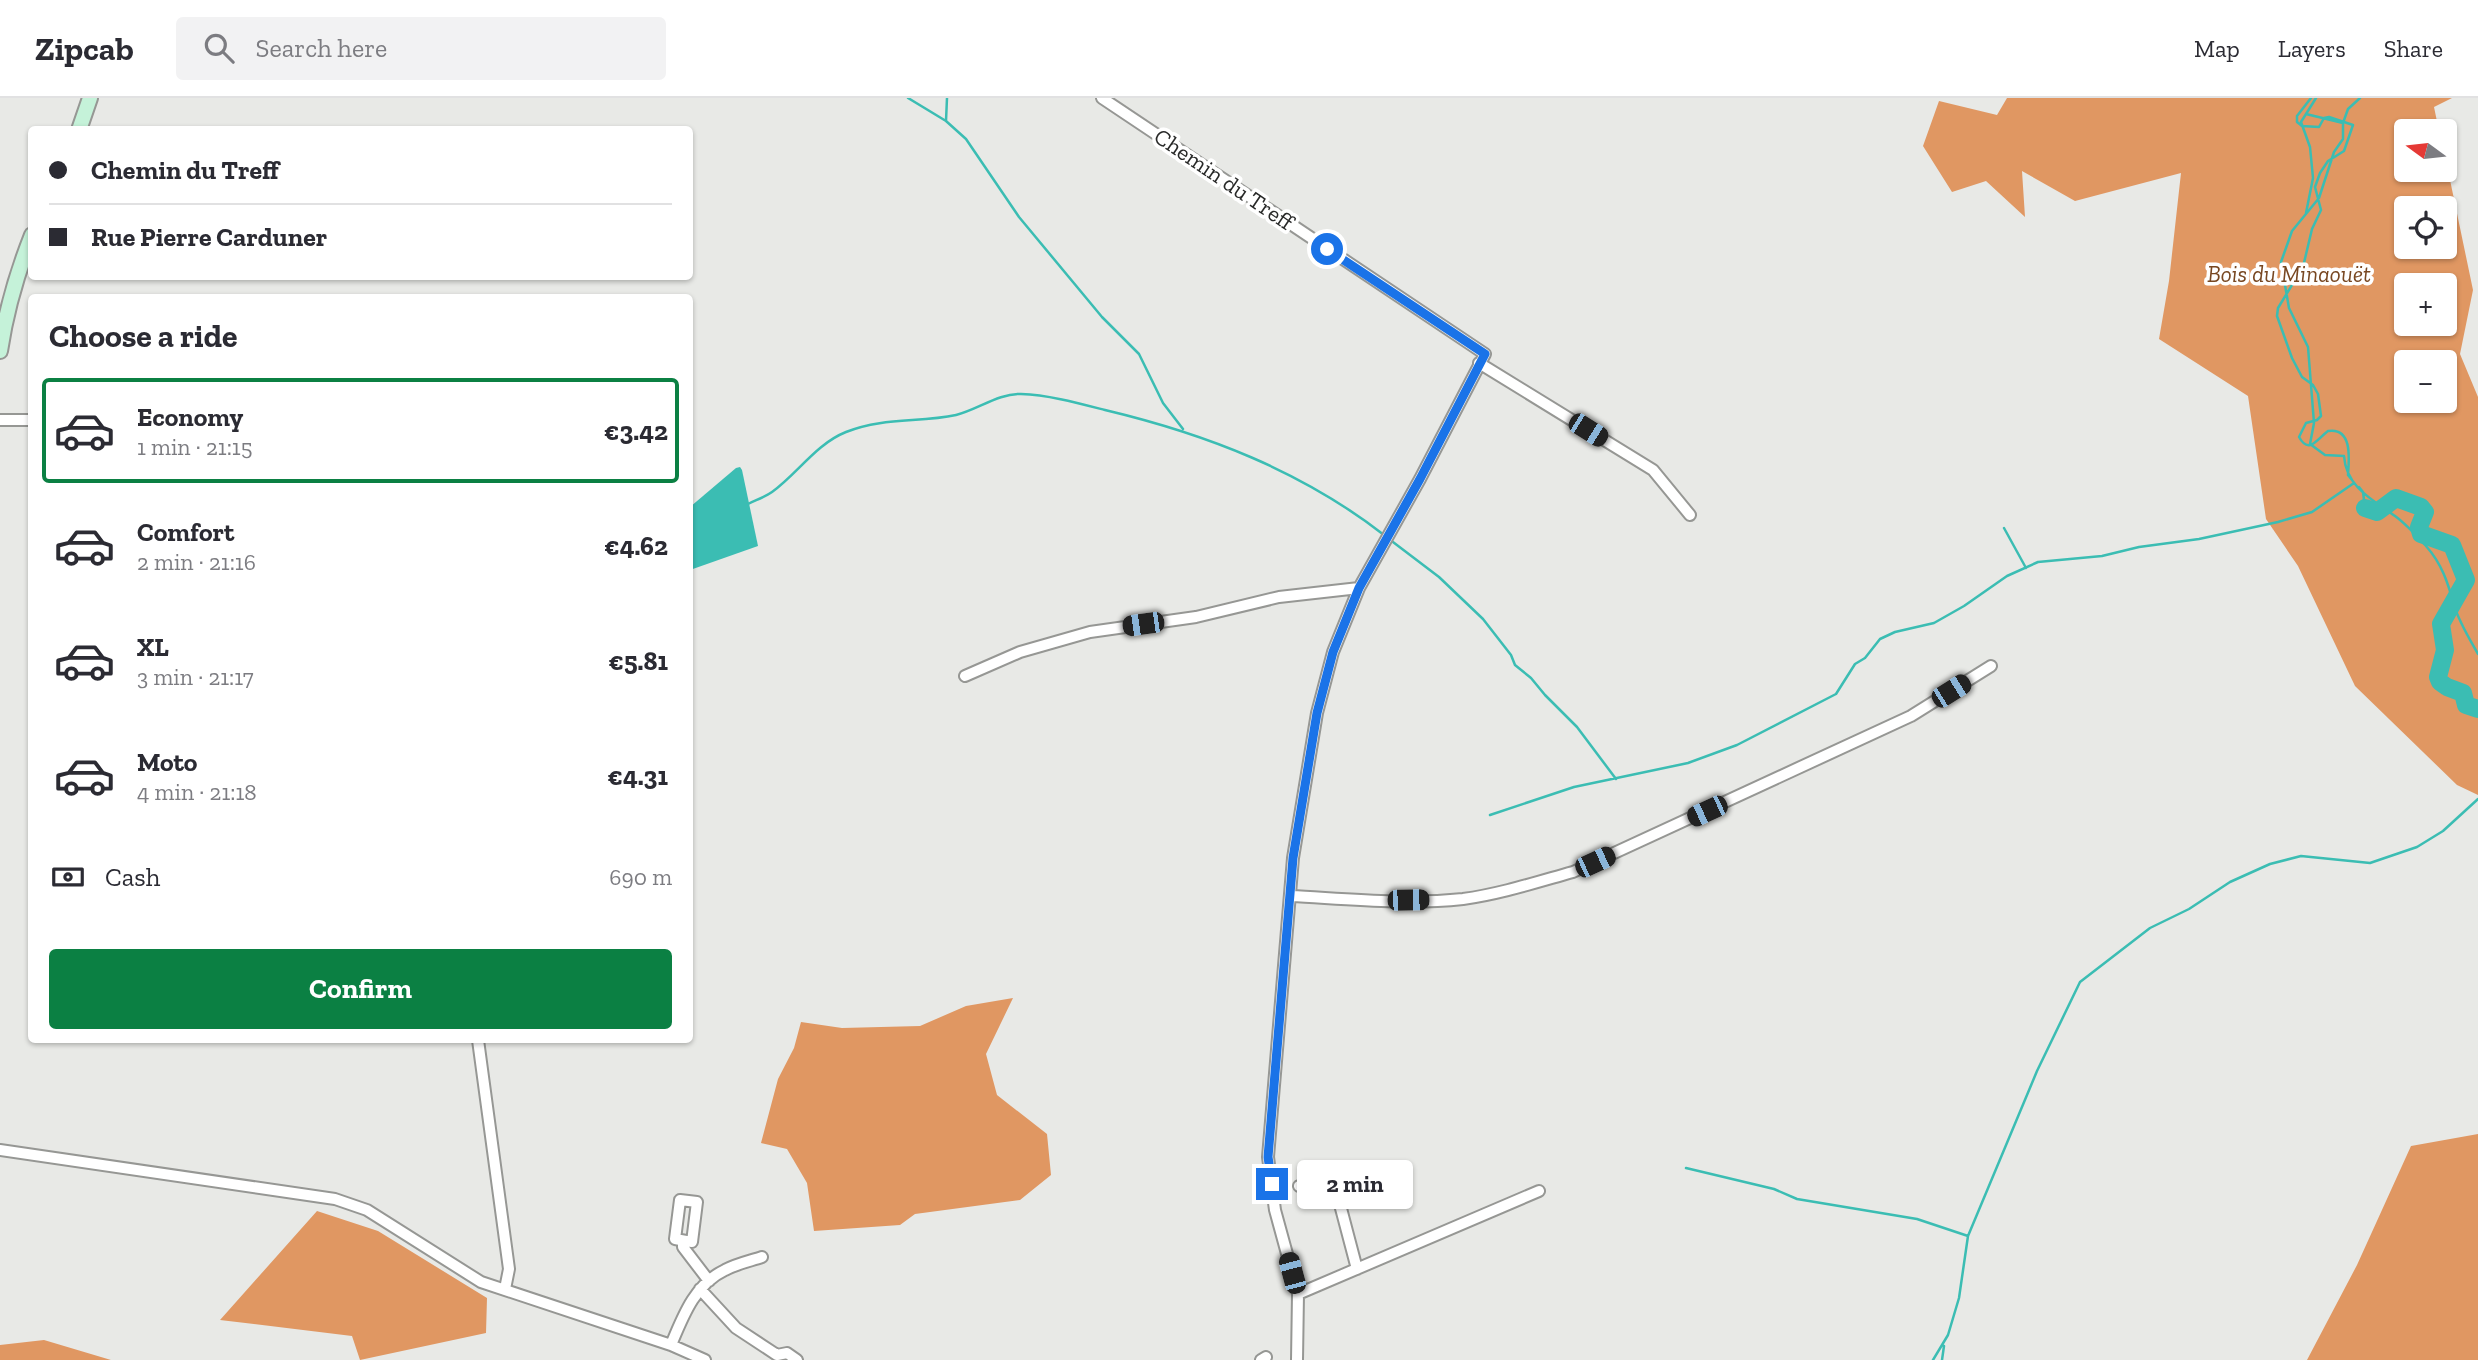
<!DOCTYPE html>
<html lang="en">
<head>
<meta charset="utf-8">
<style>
  :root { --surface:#fff; --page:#f2f2f3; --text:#2b2b33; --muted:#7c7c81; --line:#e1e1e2; --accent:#0b8043 }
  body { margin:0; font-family:"Zilla Slab",serif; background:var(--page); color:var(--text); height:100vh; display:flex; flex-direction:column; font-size:26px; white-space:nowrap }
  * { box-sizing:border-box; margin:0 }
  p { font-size:23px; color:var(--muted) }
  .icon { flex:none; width:38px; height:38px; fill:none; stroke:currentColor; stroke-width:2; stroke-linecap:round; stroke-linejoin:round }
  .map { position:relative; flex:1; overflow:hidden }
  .details { position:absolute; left:28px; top:196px; width:665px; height:749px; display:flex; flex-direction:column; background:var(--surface); border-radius:7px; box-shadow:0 2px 5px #0004 }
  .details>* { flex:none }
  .top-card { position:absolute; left:28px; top:28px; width:665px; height:154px; border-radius:7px; box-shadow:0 2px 5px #0004; display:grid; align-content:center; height:154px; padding:0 21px; background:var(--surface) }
  .needle { width:46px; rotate:285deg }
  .buttons { position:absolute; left:2394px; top:21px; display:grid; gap:14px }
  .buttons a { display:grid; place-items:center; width:63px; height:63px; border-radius:7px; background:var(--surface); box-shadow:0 2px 5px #0004; font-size:35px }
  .end { position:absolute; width:32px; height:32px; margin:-16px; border:9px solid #1a73e8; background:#fff; box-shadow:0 0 0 4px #fff }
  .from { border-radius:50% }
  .bubble { position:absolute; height:49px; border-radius:7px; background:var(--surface); box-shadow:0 2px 5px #0004; font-size:23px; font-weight:800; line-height:49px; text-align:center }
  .car { position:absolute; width:21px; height:42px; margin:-21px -10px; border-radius:9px; box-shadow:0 0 5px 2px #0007; background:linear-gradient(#222 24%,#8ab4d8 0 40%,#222 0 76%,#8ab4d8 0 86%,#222 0) }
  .top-card b { display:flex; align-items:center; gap:24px; height:66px; font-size:26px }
  .top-card b+b { border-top:2px solid var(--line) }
  .top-card i { width:18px; height:18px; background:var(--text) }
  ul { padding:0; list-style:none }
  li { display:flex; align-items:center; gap:21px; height:105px; margin:0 14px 10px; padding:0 7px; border:4px solid transparent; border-radius:7px }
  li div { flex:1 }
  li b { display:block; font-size:26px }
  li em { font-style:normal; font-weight:800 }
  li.selected { border-color:var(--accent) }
  li>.icon { width:63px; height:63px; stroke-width:1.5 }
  h2 { padding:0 21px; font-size:32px; line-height:84px }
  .pay { display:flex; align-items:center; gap:18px; height:77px; padding:0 21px; font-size:26px }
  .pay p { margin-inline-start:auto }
  .button { display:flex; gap:14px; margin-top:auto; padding:14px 21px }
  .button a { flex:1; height:80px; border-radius:7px; background:var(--accent); color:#fff; font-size:28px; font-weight:800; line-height:80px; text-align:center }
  header { display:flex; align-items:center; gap:42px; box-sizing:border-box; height:98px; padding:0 35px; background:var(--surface); border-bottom:2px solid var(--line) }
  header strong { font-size:33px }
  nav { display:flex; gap:38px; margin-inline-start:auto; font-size:24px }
  .search { width:490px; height:63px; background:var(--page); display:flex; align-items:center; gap:18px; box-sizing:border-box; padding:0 24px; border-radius:7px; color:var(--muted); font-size:26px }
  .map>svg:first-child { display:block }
  .forest { fill:#e09762; fill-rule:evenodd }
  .water { fill:#3bbdb3 }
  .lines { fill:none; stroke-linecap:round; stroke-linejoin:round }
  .stream { stroke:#3bbdb3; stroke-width:2.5 }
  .river { stroke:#3bbdb3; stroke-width:18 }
  .minor-casing { stroke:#969794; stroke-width:14 }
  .secondary-casing { stroke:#969794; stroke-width:18 }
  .minor { stroke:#fff; stroke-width:10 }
  .secondary { stroke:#c5f2d9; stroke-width:14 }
  .route { stroke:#1a73e8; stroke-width:9 }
  .labels { text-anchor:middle; stroke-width:7; stroke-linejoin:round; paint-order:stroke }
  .street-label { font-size:23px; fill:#282928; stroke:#fff }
  .park-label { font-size:23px; font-style:italic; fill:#784721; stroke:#fff }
</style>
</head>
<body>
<header>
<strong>Zipcab</strong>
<div class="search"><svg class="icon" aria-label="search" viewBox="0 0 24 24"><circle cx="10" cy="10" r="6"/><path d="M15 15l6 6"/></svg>Search here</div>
<nav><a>Map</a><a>Layers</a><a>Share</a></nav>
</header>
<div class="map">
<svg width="2478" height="1262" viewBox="0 0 2478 1262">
  <rect width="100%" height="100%" fill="#e8e9e6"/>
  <path class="forest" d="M2007,0h445l-18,9 5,24h-33v39h39v-14l28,134 -13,64 18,43v398l-21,-10 -102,-99 -57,-120 -32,-47 -18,-123 -89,-57 10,-58 12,-108 -106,28 -53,-30 3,46 -39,-36 -34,11 -29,-46 16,-45 58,14zM2406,110h39v39h-39zM2406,187h39v39h-39zM2406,264h39v39h-39z
    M1013,900l-27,56 11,41 50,39 4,41 -31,25 -105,14 -15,11 -86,6 -7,-48 -20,-34 -26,-6 17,-64 16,-31 7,-26 41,6 78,-2 46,-20z
    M2478,1036v226h-171l50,-95 54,-119z
    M317,1113l61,20 109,67 -1,35 -126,27 -8,-24 -132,-16z
    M44,1242l67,20h-111v-15z"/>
  <path class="water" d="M740,369l2,3 16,76 -68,24v-63l46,-39z"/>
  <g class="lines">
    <path class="stream" d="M908,0l38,23 20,18 53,78 83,100 37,37 24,49 20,26
      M2311,0l-14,18v6l5,4 17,1 5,-9 5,-1 24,8 -9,26 -16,10 -8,12 -5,14 6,23 -9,19 -9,38 -25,41 -1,8 15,42 10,19 11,8 5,9 3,22 -4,4 -11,3 -7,14c10,18 18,2 29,-6 25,-4 21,29 20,44l4,5
      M2360,0l-12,11 -5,14v16l-9,13 -15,46 -27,33 -11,31 8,46 19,39 6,76 -4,21 15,11 19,1c2,31 29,44 51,60 11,8 22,20 31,30 16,18 22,37 28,59 5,17 15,33 24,49
      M2306,16l37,9
      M946,23l1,-23
      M2306,115l7,-35 -3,-31 -9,-25 15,-24
      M2359,389l4,5 2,16
      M748,406c8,-4 17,-7 24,-12 26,-19 44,-48 74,-60 38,-15 73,-9 110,-17 21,-5 43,-22 65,-21 28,1 57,9 84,16 101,24 197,61 279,125
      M2004,430l22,40
      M1389,441l50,38 44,42 28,36 4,10 16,13 14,17 32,32 39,52
      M1490,717l84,-28 114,-24 49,-18 99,-51 19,-30 10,-6 15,-19 15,-7 39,-9 30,-17 43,-30 31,-14 64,-6 37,-9 60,-8 79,-17 34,-10 42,-29
      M1686,1070l88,21 23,10 120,20 51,17
      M1933,1262l15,-25 11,-37 9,-62 69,-165 43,-89 70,-54 39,-19 41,-27 40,-18 31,-8 69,7 47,-16 26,-16 35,-32
      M1942,1262l2,-14"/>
    <path class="river" d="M2365,410l12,4 19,-14 25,9 4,5 -6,15 2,7 31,11 14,35 -25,44 4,26 -7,27 2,5 7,5 16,6 3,12 12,4"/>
    <defs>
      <path id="minor" d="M1102,0l383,256 -65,125 -61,109 -26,64 -16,61 -24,145 -25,299 7,53 23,84 -1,66
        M1479,265l174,107 37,45
        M0,322h32
        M965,578l55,-24 70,-20 106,-15 83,-20 80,-9
        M1291,798c57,3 115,9 172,3 37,-5 74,-17 110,-27l338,-156 80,-50
        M478,942l31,229 -4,20
        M0,1052l335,49 32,11 114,72 190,63 34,15
        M1299,1088l34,-8 24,91
        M680,1102l17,2 -5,40 -17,-3z
        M683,1143v6l26,34
        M700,1191l36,39 41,27 10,-2 10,7
        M1298,1196l241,-103
        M671,1247c12,-29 24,-61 54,-75 11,-6 25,-9 37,-13
        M1261,1262l5,-3"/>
      <path id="secondary" d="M79,32l11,-32
        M0,253c6,-40 17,-78 32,-116"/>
    </defs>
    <use href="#minor" class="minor-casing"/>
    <use href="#secondary" class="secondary-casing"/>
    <use href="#minor" class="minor"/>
    <use href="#secondary" class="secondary"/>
  </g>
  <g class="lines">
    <path class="route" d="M1272,1086l-4,-27 25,-299 24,-145 16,-61 26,-64 61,-109 65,-125 -158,-105"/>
  </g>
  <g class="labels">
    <g class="street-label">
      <text transform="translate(1224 81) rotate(34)" y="8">Chemin du Treff</text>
    </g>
    <g class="park-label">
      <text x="2289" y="184">Bois du Minaouët</text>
    </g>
  </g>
</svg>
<div class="buttons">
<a><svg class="needle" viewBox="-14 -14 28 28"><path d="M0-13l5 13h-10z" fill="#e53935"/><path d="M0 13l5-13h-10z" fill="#7c7c81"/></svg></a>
<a><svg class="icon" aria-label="locate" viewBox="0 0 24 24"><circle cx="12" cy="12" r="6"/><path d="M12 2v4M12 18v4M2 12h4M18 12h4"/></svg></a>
<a>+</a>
<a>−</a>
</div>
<i class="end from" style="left:1327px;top:151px"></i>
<i class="end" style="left:1272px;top:1086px"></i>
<div class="bubble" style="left:1297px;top:1062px;width:116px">2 min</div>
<i class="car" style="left:1588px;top:332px;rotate:122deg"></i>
<i class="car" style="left:1143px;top:526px;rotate:262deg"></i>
<i class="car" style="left:1951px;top:593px;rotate:58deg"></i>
<i class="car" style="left:1707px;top:713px;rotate:245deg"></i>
<i class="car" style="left:1595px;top:764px;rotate:65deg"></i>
<i class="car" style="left:1408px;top:802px;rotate:89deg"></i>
<i class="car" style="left:1292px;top:1175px;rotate:345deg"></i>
<div class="top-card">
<b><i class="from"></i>Chemin du Treff</b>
<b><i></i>Rue Pierre Carduner</b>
</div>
<section class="details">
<h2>Choose a ride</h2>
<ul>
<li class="selected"><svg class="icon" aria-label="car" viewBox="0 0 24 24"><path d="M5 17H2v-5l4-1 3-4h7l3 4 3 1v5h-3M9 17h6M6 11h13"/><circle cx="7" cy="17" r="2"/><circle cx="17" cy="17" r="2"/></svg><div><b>Economy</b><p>1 min · 21:15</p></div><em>€3.42</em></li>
<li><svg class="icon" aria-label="car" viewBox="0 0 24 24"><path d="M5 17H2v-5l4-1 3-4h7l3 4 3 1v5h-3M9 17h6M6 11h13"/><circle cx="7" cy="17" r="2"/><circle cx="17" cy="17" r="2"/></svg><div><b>Comfort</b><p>2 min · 21:16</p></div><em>€4.62</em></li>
<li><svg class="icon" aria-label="car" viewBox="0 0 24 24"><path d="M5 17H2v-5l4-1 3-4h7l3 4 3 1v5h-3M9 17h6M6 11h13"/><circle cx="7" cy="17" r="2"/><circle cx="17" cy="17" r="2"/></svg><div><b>XL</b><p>3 min · 21:17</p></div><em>€5.81</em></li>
<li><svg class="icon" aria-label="car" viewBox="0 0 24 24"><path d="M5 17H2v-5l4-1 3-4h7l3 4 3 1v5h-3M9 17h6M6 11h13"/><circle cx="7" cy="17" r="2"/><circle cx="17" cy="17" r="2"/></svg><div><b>Moto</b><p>4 min · 21:18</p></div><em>€4.31</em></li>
</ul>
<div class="pay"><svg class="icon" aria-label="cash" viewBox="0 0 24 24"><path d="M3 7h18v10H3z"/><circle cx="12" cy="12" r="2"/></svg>Cash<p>690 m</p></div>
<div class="button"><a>Confirm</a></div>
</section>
</div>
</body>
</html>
